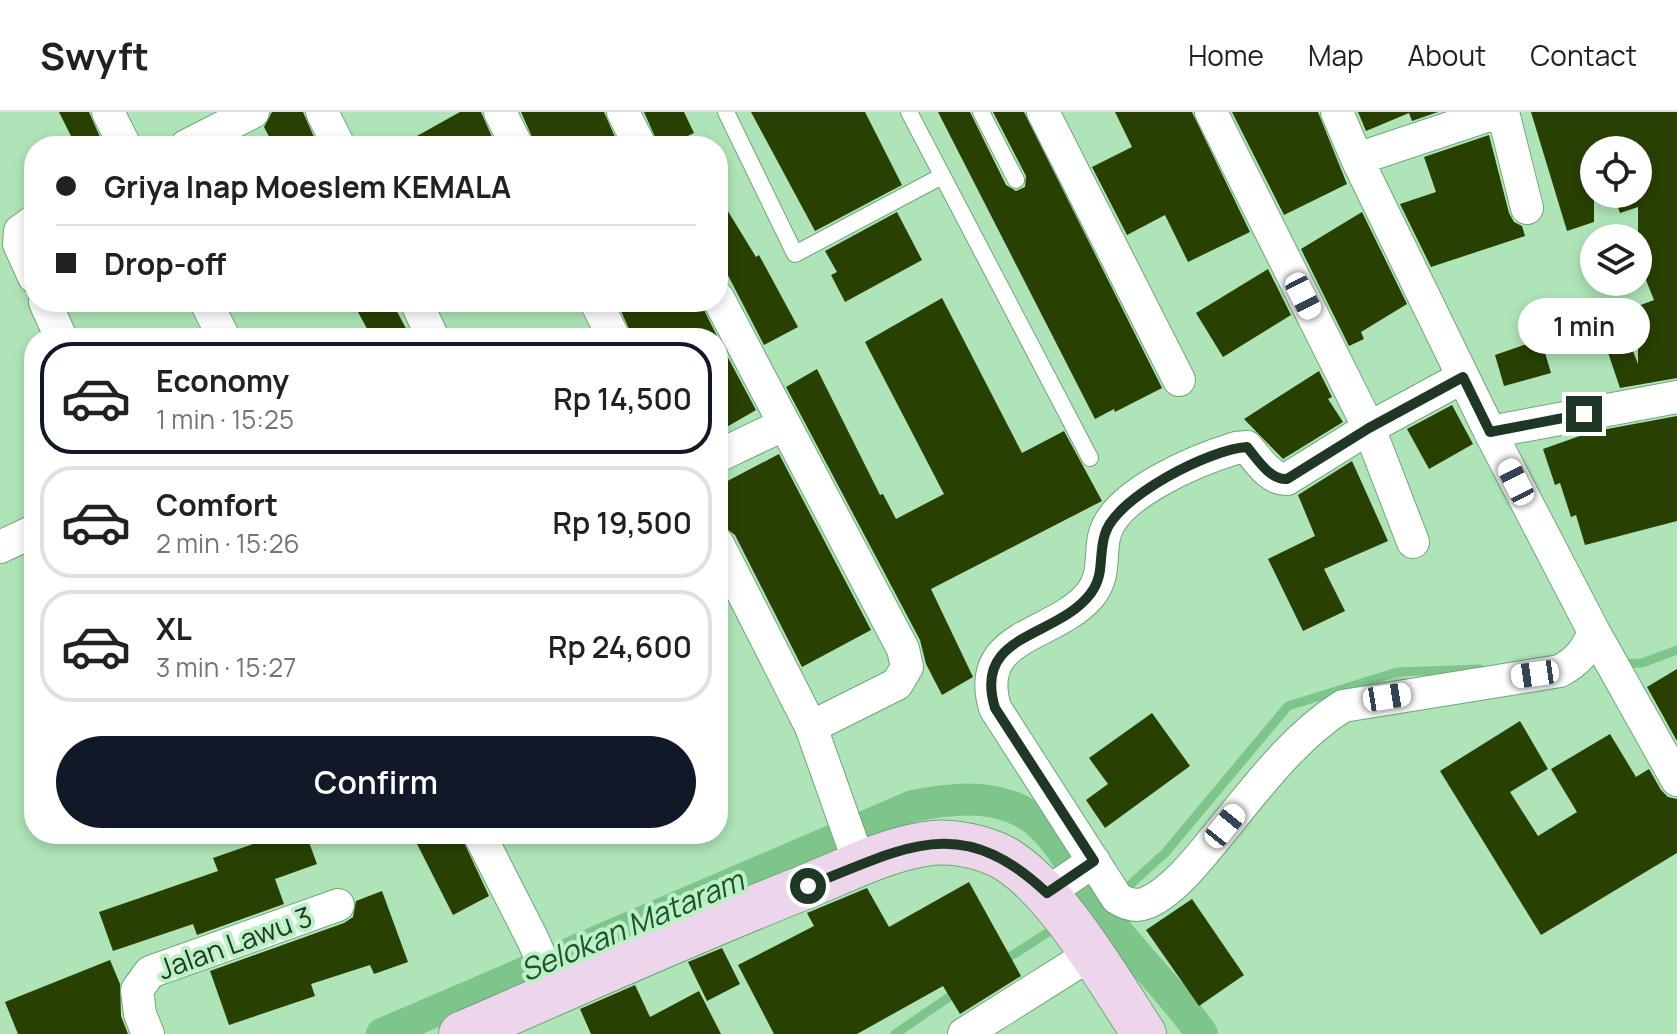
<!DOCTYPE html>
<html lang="en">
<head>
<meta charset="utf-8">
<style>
  :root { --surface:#fff; --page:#f6f6f6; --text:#202124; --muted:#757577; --line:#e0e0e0; --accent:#111827 }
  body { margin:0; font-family:Manrope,sans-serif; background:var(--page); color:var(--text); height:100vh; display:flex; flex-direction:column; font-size:30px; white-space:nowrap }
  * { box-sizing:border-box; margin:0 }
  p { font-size:26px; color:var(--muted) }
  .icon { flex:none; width:44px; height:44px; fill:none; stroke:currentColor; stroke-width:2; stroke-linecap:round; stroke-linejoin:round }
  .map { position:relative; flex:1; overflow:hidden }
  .details { position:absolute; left:24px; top:216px; width:704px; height:516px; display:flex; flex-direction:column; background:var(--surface); border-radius:32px; box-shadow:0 4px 12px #0003 }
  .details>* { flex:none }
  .hud { position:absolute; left:24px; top:24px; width:704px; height:176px; border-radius:32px; box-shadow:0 4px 12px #0003; display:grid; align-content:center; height:176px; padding:0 32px; background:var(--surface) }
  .controls { position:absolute; left:1580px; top:24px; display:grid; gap:16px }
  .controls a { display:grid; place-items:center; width:72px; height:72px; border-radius:50%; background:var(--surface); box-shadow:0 4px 12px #0003; font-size:40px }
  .end { position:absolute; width:36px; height:36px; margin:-18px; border:10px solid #213725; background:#fff; box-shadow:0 0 0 4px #fff }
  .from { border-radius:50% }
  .bubble { position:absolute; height:56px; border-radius:28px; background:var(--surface); box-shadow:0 4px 12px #0003; font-size:26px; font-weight:600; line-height:56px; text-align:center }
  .car { position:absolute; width:24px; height:48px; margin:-24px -12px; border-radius:10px; box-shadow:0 0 6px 2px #0007; background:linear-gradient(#fff 24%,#345 0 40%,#fff 0 76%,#345 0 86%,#fff 0) }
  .hud b { display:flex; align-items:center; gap:28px; height:76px; font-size:30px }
  .hud b+b { border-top:2px solid var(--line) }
  .hud i { width:20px; height:20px; background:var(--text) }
  ul { padding:14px 0 0; list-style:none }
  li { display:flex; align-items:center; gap:24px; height:112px; margin:0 16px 12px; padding:0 16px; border:4px solid var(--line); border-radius:32px }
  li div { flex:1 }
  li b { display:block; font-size:30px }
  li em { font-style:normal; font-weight:600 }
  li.current { border-color:var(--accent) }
  li>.icon { width:72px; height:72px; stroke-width:1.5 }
  .primary-button { display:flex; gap:16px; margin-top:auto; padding:16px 32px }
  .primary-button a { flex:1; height:92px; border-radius:48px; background:var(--accent); color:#fff; font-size:32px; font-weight:600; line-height:92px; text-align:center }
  header { display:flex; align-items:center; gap:48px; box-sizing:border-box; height:112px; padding:0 40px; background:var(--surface); border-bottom:2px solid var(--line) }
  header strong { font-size:38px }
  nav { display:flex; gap:44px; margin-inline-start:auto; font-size:28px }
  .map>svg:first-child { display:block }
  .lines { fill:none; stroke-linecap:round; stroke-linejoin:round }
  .stream { stroke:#7ec58c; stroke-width:9 }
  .canal { stroke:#7ec58c; stroke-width:32 }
  .building { fill:#294003 }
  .lane-casing { stroke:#71a57a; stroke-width:18 }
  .street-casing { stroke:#71a57a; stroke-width:34 }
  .secondary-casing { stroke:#71a57a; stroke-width:46 }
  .lane { stroke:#fff; stroke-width:16 }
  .street { stroke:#fff; stroke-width:32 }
  .secondary { stroke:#edd6ec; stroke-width:44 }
  .route { stroke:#213725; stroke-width:10 }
  .labels { text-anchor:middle; stroke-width:8; stroke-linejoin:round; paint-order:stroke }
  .street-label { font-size:28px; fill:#213725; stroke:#bbf1c4 }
  .water-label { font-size:30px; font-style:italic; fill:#1f512c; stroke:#bbf1c4 }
</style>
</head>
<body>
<header>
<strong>Swyft</strong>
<nav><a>Home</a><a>Map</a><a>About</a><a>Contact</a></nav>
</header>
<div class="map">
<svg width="1677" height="922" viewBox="0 0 1677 922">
  <rect width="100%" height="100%" fill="#aee4b7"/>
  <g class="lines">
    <path class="stream" d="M1619,552l23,-1 35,-13
      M1080,806l21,-7 64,-58 123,-147 109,-34 83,-3
      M1000,851l58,-37
      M895,922l63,-43"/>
    <path class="canal" d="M382,922l531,-228c35,-7 75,-12 108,5 37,18 56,68 79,99 32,43 71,80 102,124"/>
  </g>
  <path class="building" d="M59,0h30l15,34h-28z
    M272,0h31l15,34h-44l-10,-19z
    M460,0h21l15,34h-97z
    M521,0h83l15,34h-83z
    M644,0h40l10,21 -28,13h-7z
    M751,0h114l37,73 -87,46z
    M938,0h32l36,73 10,6 9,-4 1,-11 -33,-64h31l138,276 -47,24 -1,-3 -19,10z
    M1115,0h77l58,120 -62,30 -23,-47 -38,20 -35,-68 40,-20z
    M1232,0h86l29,72 -63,31z
    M1358,0h80l-26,9 -3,-8 -43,18z
    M1531,0h146v266l-57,10 -23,-68 21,-7 20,51v-58l16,-6 -16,-40v-53l-18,6 -7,-19h25v-44h-43l-1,-4v76l-27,9z
    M1489,23l20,78 5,9 8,4 3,10 -94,31 -31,-63 36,-12 -12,-35z
    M718,83l38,62 3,-2 39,72 -34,18 -46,-89z
    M897,100l25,48 -77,42 -14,-27 6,-3 -12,-21z
    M1362,100l45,92 -46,28 3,7 -15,7 -48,-97z
    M1268,157l23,46 -68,42 -27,-44z
    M942,186l80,155 42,-22 38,70 -171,88 42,88 -31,18 -16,-31 -6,-24 -134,-253 31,-18 63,126 3,-1 13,25 48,-25 -79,-152z
    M375,190h17l19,36h-39l-14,-26z
    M617,190h83l18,36h-85z
    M718,227l38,71 -38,22z
    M1541,227l10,34 -47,13 -9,-31z
    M1319,259l13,26 -4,2 15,23 -60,37 -39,-40z
    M1452,293l21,39 -44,25 -22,-40z
    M1677,304v105l-92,24 -9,-30 -5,2 -11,-34 -5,2 -12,-36 48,-17z
    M779,342l92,176 -69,37 -67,-132 -12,-9 -5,-10v-30z
    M1352,349l36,80 -64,28 21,42 -42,20 -35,-72 47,-23 -17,-41z
    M1677,557v72l-30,-54z
    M1152,601l38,53 -85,62 -19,-28 22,-16 -19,-26z
    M1520,609l28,48 -38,23 28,44 39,-24 -26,-43 59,-35 26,43 13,-8 12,21 7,7 9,2v54l-136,82 -101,-164z
    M282,722h24l11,30 -42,15 9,25 -87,31 -4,-11 -80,27 -14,-39 119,-41 -5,-13z
    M412,722h48l29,62 -36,19z
    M969,770l52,94 -61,38 -17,-28 -86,48h-83l-36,-69 76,-39 -7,-13 60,-25 22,39z
    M382,779l26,71 -34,12 -4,-9 -59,19 4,12 -86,29 -19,-54 134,-48 9,-6 3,-16z
    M1192,787l52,76 -45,31 -53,-76z
    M722,836l18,36 -33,17 -19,-39z
    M110,848l10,24 1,32 7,18h-110l-13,-32z
    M635,873l15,32 49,-26 22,43h-130l-11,-25z"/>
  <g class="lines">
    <defs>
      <path id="lane" d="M726,0l69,142 147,-78
        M909,0l181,346
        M981,0l35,68"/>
      <path id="street" d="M108,0l17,34
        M322,0l17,34
        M500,0l17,34
        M623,0l17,34
        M1043,0l136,268
        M1211,0l158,316 44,114
        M1337,0l20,47 133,273 187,-35
        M1503,0l24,96
        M186,34l67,-34
        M1357,47l141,-47
        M34,109l-14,10 -1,13 15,33
        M718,186l185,351 4,18 -10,17 -86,43
        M45,190l16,36
        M206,190l18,36
        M416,190l17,36
        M596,190l18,36
        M1463,265l-94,51 -82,51c-17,1 -29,-19 -40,-32l-11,1c-39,12 -123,46 -132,89 -4,21 1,40 -14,58 -36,43 -117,38 -95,113l122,190c9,6 19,9 29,5 28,-11 57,-50 76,-73 35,-43 73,-94 121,-124l217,-35c18,-10 26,-20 34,-39
        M1490,320l104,200 83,148
        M718,344l65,-31
        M718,432l93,183 49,138
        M0,435l34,-16
        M479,722l54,106 23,53
        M1047,781l47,-32
        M148,922l-8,-20 -3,-24 13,-18 188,-67
        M964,922l127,-80"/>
      <path id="secondary" d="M461,922c111,-48 221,-98 334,-143 42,-16 85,-40 130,-47 23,-4 50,1 71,10 54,23 115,130 148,180"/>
    </defs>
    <use href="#lane" class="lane-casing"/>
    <use href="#street" class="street-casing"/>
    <use href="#secondary" class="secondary-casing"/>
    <use href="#lane" class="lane"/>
    <use href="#street" class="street"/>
    <use href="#secondary" class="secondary"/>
  </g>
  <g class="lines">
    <path class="route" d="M808,774c97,-38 152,-75 239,7l47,-32 -99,-153c-23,-76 62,-69 96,-115 14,-19 7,-37 14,-59 11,-37 105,-85 142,-87 11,13 23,33 40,32l82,-51 94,-51 27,55 94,-18"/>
  </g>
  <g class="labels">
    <g class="street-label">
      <text transform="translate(235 831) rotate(-20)" y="10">Jalan Lawu 3</text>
    </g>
    <g class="water-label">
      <text transform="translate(632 814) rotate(-23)" y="10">Selokan Mataram</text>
    </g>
  </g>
</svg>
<div class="controls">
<a><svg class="icon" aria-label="locate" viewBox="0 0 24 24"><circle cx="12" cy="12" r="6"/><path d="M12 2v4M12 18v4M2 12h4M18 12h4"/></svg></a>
<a><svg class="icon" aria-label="layers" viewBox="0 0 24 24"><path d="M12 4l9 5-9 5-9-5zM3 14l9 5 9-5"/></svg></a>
</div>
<i class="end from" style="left:808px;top:774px"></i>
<i class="end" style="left:1584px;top:302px"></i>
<div class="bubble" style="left:1518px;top:186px;width:132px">1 min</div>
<i class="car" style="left:1303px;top:184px;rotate:153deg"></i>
<i class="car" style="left:1516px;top:370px;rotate:333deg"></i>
<i class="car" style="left:1535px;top:562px;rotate:262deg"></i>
<i class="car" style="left:1387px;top:585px;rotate:81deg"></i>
<i class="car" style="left:1225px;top:714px;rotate:39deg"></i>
<div class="hud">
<b><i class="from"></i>Griya Inap Moeslem KEMALA</b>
<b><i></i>Drop-off</b>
</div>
<section class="details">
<ul>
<li class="current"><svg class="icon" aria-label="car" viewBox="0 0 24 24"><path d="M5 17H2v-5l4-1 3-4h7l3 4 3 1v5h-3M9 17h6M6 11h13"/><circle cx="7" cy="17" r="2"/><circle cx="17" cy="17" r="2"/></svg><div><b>Economy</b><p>1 min · 15:25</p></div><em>Rp 14,500</em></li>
<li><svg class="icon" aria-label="car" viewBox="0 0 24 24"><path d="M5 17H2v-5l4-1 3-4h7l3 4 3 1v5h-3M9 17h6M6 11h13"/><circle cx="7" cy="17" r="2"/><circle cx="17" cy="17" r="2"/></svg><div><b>Comfort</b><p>2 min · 15:26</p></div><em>Rp 19,500</em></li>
<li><svg class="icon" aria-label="car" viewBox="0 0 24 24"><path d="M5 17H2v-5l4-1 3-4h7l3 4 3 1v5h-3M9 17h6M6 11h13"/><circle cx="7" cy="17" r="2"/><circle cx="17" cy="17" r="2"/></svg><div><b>XL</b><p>3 min · 15:27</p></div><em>Rp 24,600</em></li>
</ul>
<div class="primary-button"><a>Confirm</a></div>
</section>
</div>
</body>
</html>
